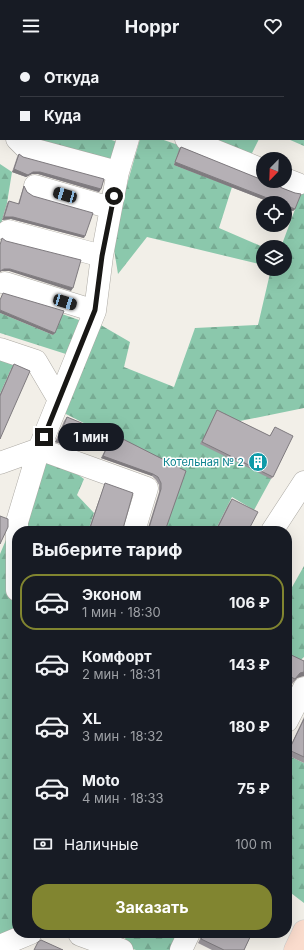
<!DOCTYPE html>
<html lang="ru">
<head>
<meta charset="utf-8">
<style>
  :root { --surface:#171b24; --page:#242831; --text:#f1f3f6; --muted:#9ea1a6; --line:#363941; --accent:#818530 }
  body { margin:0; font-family:Inter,sans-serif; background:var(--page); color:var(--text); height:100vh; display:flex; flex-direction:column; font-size:15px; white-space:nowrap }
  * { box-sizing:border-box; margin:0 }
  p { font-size:13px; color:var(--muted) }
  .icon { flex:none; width:22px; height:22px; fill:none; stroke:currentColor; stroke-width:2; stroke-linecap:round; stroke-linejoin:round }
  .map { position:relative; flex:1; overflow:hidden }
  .panel { position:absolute; left:12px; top:474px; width:280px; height:412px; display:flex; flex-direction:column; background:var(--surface); border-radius:16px; box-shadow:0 4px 16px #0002 }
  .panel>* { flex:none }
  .banner { position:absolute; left:0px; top:0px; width:304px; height:88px; box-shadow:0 4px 16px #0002; display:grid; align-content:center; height:88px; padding:0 20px; background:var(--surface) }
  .needle { width:26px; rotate:203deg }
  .controls { position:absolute; left:256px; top:100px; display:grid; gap:8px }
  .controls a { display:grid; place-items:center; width:36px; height:36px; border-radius:50%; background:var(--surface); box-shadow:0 4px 16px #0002; font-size:20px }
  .end { position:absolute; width:18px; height:18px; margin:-9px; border:5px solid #181715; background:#fff; box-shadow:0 0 0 2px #fff }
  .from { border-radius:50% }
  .bubble { position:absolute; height:28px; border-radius:14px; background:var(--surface); box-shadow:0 4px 16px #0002; font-size:13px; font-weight:700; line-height:28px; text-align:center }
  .car { position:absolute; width:12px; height:24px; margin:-12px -6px; border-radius:5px; box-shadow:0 0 3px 1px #0007; background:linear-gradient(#222 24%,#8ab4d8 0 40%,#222 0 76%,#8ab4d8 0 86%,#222 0) }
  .banner b { display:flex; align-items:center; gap:14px; height:38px; font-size:15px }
  .banner b+b { border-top:1px solid var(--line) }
  .banner i { width:10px; height:10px; background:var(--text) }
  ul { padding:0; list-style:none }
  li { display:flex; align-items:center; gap:12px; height:56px; margin:0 8px 6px; padding:0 12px; border:2px solid transparent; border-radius:16px }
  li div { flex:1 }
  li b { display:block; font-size:15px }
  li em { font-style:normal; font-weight:700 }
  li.selected { border-color:var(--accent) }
  li>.icon { width:36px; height:36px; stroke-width:1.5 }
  h2 { padding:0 20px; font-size:18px; line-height:48px }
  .pay { display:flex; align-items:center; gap:10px; height:44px; padding:0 20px; font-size:15px }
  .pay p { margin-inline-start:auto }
  .primary-button { display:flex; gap:8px; margin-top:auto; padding:8px 20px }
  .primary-button a { flex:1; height:46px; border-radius:16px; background:var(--accent); color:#fff; font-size:16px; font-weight:700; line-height:46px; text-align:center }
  header { display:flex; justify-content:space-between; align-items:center; height:52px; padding:0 20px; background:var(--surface); font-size:18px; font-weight:700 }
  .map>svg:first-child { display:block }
  .forest { fill:url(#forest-firs) }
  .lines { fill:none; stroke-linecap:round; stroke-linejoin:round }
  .minor-casing { stroke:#aca9a3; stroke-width:23 }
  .major-casing { stroke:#ccc; stroke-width:23 }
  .minor { stroke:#fff; stroke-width:22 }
  .major { stroke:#fadccd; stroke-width:22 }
  .wall { fill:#9c979c }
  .shaded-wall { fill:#7f7b7f }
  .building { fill:#b5b0b5; stroke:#7f7b7f }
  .route { stroke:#181715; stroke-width:5 }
  .labels { text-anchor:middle; stroke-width:3; stroke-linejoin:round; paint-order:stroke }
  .culture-label { font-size:11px; fill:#0d838f; stroke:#fff; text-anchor:end }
</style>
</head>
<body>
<header><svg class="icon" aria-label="menu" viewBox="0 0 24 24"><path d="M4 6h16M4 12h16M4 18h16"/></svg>Hoppr<svg class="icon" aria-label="heart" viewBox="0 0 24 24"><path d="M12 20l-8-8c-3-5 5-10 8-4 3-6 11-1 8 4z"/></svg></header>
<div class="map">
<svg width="304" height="898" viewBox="0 0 304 898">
  <defs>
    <pattern id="forest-firs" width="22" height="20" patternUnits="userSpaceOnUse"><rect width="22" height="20" fill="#8bc8ac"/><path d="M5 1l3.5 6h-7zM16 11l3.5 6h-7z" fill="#77ab93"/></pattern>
  </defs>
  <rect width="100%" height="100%" fill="#f2efe8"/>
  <path class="forest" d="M303,20h1v74l-16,-7h15z
    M38,87h71l8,3 -7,20 -70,-16z
    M140,87h21l20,7 -7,19 58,22 -13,41 44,19v18l-116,-28 -29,37 -6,-37z
    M204,87h55l-9,18z
    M0,112l12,8 -5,31 -5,17 -2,21z
    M304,133v223l-69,14 36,57 -17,31 -22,-13 -17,34h-50l19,-57 -120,-61 35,-89 31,18 -6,25 50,20 21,-59 63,-3 13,-56h14v-22h-4z
    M0,261l53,22 9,-21 17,6 -2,21 -8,14 -69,-22z
    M0,303l29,10 -2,11 -16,-7 -11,25z
    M43,409l21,3 20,15 -7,16 17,18 -6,18h-62v-13z
    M11,476l4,98 2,6v301l-17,7v-386z
    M304,514v91l-7,6 -10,-4v-63z
    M287,703l17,8v140l-17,-13z
    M128,881h53l-7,17h-38l-14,-5z"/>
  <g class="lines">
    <defs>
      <path id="minor" d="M279,0l2,1
        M82,1v-1
        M146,1v-1
        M303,9h1
        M17,87l8,8 93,25 -7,36
        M186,87l77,31
        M118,120l10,-33
        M285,127l13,5
        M35,134l76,22 -9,48
        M8,179l94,25 -7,55
        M0,297l36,12 23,39
        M0,411l39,-14 56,-138 -90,-28
        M272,479l32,-49
        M17,538v-68l22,-73 108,39 -13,43
        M287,669l17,-33
        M79,881l1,2 42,15
        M0,894l31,-13
        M181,898l8,-17"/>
      <path id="major" d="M295,898l9,-19"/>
    </defs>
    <use href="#minor" class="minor-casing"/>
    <use href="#major" class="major-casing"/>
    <use href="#minor" class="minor"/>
    <use href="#major" class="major"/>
  </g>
  <path class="wall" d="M181,95l79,32 17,6 5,3 13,5v16l-2,2 -119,-46 5,-16z
    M19,102l4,3 78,32 -2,3 -61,-18h-6l-6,3 -14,-5 5,-15z
    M24,134l3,6 57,46 -73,-19 -9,1 5,-17 2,-2 9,3 5,-16z
    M14,312l-14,75v-45l11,-25z
    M217,358l53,26 5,-9 -2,50 -2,2 -71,-35z
    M67,365l9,26 -3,5 -18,-6 9,-21z
    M113,382l73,37 -21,60h-18l12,-39v-7l-3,-5 -4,-4 -51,-18z
    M105,431l19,42 -1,6h-35l16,-45z
    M232,447l16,32h-33l13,-26z
    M287,601l17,8v14l-7,3 -5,6 -5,-3z
    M304,665v46l-17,-8v-2z
    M203,881h49l-8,17h-32l-14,-7z"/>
  <path class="shaded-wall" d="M175,110l105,41h-8l-98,-38z
    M14,117l19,3h7l61,17 -2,3 -61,-18h-6l-6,3 -14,-5z
    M285,153l10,4 -2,2 -8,-3z
    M4,165h9l72,19 -1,2 -73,-19 -9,1z
    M4,217h6l63,19 -2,3 -62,-20h-7l-2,1v-1z
    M0,258l55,23 -2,2 -53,-22z
    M59,385l17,6 -3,5 -18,-6z
    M103,404l50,18 -1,2 -51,-18z
    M304,620v4l-7,2 -5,6 8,-11z"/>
  <path class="building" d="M30,0h39v1h-40z
    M95,0h22l-1,1h-21z
    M181,95l79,32 3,1v1h12l2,4 5,3 13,5 6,1 -6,15 -10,-4v-2h-5l-105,-41z
    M19,102l4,3 81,22 -3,10 -61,-17h-7l-5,3 -14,-6z
    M24,134l3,6 6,4 60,17 -8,23 -72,-19h-9l5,-16 10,3z
    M2,186l4,3 75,19 -8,28 -63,-19h-6l-4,2v-26z
    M3,241l61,18 -9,22 -55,-23v-10z
    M14,312l16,7 -30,68v-43z
    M217,358l53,26 5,-9 18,9 -20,41 -71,-35z
    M67,365l17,7 -8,19 -17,-6z
    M113,382l73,37 -21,60h-17l13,-42v-6l-3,-6 -5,-3 -50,-18z
    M105,431l28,10 -9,32 -1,6h-34z
    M232,447l26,13 -10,19h-32z
    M0,464l8,3v8l-8,17z
    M287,601l17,8v11l-4,1 -5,6 -8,-4z
    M304,667v38l-15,-7z
    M204,881h48l-8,17h-20l-23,-11z
    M41,888l22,10h-29l4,-8z"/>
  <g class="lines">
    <path class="route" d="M44,385l51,-127 7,-54 12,-60"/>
  </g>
  <defs>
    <symbol id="building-disc" viewBox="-11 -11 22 22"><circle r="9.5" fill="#0f9aa8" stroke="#fff"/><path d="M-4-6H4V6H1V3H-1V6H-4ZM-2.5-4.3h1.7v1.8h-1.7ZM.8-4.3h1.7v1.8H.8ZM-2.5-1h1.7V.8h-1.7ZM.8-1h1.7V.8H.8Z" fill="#fff"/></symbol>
  </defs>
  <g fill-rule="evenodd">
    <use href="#building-disc" x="247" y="399" width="22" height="22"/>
  </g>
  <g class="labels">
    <g class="culture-label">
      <text x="244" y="414">Котельная № 2</text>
    </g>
  </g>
</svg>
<div class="controls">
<a><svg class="needle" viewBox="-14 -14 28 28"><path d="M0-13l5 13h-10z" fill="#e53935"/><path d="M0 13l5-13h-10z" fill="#9ea1a6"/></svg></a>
<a><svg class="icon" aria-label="locate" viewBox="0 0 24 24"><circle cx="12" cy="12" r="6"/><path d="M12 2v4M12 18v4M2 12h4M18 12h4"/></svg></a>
<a><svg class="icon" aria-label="layers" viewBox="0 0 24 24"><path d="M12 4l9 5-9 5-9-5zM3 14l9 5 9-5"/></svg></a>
</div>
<i class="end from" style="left:114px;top:144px"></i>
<i class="end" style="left:44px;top:385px"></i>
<div class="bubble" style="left:58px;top:371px;width:66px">1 мин</div>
<i class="car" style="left:65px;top:143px;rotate:286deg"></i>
<i class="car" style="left:65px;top:250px;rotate:107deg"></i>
<div class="banner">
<b><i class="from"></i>Откуда</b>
<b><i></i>Куда</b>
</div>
<section class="panel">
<h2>Выберите тариф</h2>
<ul>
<li class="selected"><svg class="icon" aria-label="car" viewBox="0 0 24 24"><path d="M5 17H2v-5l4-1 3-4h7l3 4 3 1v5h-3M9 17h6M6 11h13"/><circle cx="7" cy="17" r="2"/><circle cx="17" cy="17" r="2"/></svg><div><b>Эконом</b><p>1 мин · 18:30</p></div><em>106 ₽</em></li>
<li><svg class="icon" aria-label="car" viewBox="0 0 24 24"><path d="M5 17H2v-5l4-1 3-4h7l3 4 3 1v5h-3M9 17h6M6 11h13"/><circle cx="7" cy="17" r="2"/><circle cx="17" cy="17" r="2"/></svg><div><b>Комфорт</b><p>2 мин · 18:31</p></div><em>143 ₽</em></li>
<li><svg class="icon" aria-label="car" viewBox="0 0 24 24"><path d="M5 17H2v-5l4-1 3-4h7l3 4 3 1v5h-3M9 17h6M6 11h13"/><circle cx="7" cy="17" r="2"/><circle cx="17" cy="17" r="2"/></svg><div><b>XL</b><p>3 мин · 18:32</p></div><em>180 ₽</em></li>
<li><svg class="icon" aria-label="car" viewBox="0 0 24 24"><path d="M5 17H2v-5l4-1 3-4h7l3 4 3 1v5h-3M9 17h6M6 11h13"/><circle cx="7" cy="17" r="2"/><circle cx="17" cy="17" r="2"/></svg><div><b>Moto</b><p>4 мин · 18:33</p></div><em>75 ₽</em></li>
</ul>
<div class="pay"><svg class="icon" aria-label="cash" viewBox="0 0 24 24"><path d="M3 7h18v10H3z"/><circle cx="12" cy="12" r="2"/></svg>Наличные<p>100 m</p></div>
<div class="primary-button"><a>Заказать</a></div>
</section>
</div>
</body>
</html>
